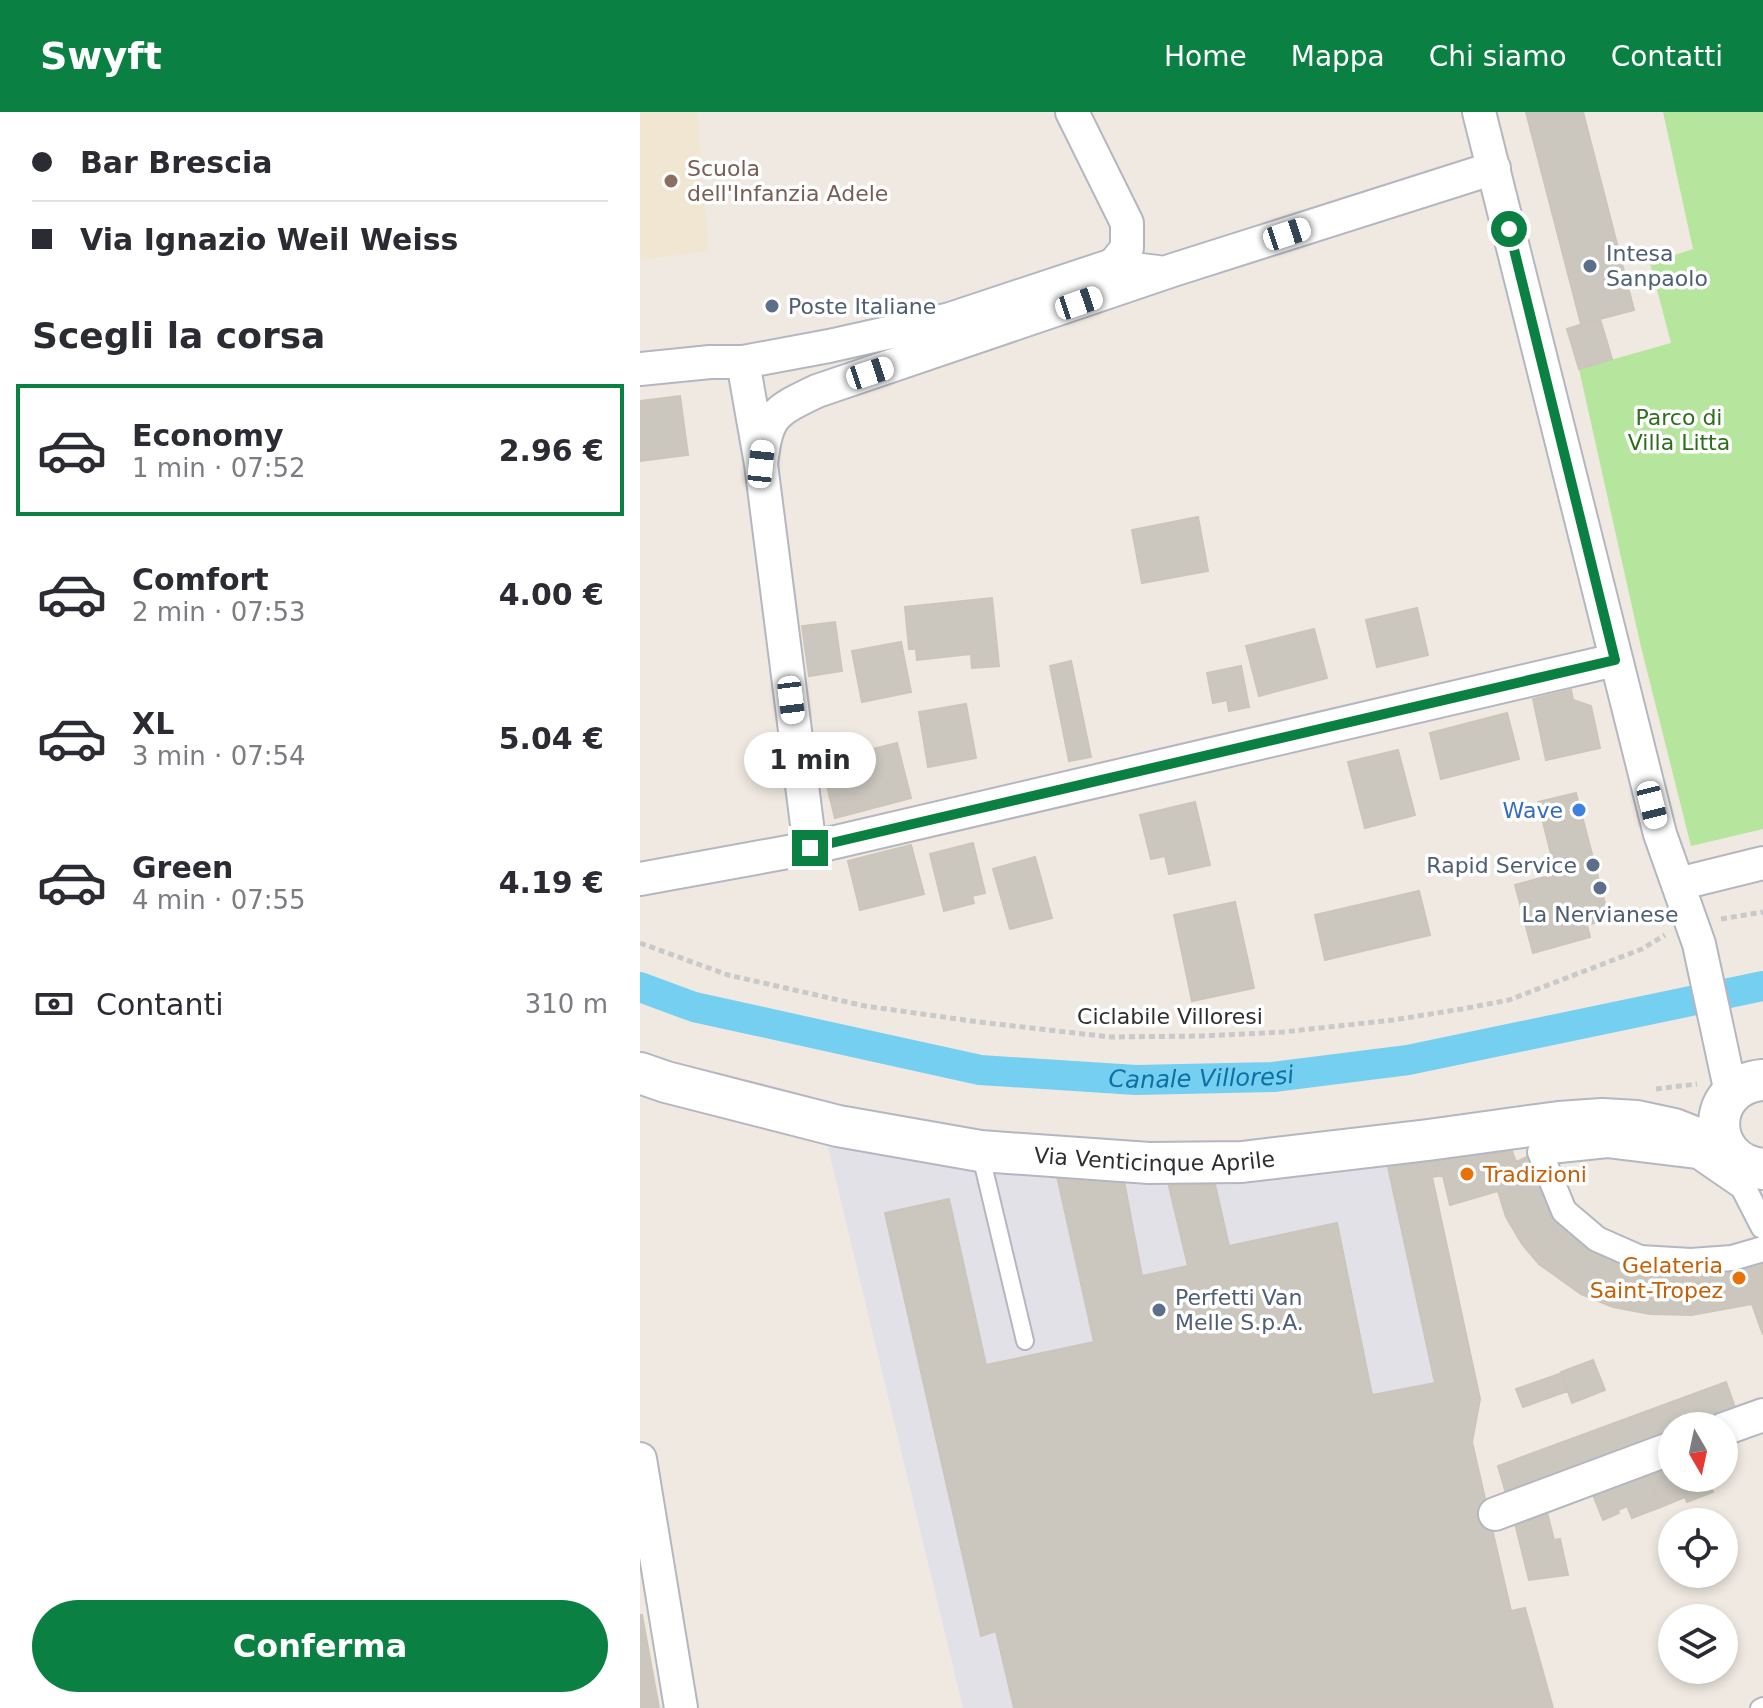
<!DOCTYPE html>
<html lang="it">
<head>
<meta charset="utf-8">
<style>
  :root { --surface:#fff; --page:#f7f7f7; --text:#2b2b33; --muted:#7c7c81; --line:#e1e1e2; --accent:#0b8043 }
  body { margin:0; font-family:"DejaVu Sans",sans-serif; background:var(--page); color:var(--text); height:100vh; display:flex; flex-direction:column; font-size:30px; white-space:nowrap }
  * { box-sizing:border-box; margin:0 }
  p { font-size:26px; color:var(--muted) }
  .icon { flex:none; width:44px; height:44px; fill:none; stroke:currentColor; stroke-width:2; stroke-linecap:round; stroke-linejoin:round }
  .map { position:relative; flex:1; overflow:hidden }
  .side { display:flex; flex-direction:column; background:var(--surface); width:640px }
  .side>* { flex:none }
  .top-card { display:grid; align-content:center; height:176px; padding:0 32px; background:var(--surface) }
  .needle { width:52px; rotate:171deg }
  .buttons { position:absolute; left:1018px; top:1300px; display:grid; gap:16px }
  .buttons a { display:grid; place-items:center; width:80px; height:80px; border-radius:50%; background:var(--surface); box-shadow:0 4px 12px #0003; font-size:40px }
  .end { position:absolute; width:36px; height:36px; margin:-18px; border:10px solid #0b8043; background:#fff; box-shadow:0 0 0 4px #fff }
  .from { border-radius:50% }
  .bubble { position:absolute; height:56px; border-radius:28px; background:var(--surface); box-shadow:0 4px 12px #0003; font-size:26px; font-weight:800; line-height:56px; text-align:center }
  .car { position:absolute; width:24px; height:48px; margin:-24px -12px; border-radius:10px; box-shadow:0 0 6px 2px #0007; background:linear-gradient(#fff 24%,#345 0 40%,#fff 0 76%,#345 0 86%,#fff 0) }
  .top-card b { display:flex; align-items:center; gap:28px; height:76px; font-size:30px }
  .top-card b+b { border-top:2px solid var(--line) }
  .top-card i { width:20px; height:20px; background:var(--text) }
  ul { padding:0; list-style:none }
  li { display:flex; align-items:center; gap:24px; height:132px; margin:0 16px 12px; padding:0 16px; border:4px solid transparent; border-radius:0px }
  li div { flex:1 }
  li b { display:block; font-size:30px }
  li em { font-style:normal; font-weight:800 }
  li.current { border-color:var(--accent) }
  li>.icon { width:72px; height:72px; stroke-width:1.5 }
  h2 { padding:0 32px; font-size:36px; line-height:96px }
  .pay { display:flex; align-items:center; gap:20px; height:88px; padding:0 32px; font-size:30px }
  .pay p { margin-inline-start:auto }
  .primary-button { display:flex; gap:16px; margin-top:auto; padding:16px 32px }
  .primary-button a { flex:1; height:92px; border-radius:48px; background:var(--accent); color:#fff; font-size:32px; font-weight:800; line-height:92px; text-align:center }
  header { display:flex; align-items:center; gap:48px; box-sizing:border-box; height:112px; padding:0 40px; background:var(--accent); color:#fff }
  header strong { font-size:38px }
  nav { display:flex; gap:44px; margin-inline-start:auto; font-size:28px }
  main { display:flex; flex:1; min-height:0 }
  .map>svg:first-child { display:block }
  .industrial { fill:#e3e1e8 }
  .education { fill:#f0e6d1 }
  .green { fill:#b6e59e }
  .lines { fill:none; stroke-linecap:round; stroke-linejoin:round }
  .canal { stroke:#75cff0; stroke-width:30 }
  .building { fill:#cbc7bf; stroke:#cbc5ba; stroke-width:2 }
  .service-casing { stroke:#b4b7c1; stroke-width:20 }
  .pedestrian-casing { stroke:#b4b7c1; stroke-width:28 }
  .minor-casing { stroke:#b4b7c1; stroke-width:36 }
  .tertiary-casing { stroke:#b4b7c1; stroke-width:44 }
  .path { stroke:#c9c9c9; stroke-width:5; stroke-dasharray:6 4; stroke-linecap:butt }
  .service { stroke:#fff; stroke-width:16 }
  .pedestrian { stroke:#fff; stroke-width:24 }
  .minor { stroke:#fff; stroke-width:32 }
  .tertiary { stroke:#fff; stroke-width:40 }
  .route { stroke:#0b8043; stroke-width:10 }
  .education-dot { fill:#8d6e63; stroke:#fff; stroke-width:3 }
  .service-dot { fill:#5c6f8a; stroke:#fff; stroke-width:3 }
  .shop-dot { fill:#3f7fe0; stroke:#fff; stroke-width:3 }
  .food-dot { fill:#e8710a; stroke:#fff; stroke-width:3 }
  .labels { text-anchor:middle; stroke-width:7; stroke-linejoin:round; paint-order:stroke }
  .education-label { font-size:22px; fill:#785e54; stroke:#fff; text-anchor:start }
  .service-label { font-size:22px; fill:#4e5e75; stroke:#fff; text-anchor:start }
  .park-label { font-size:22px; fill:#2c6e1b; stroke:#fff }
  .shop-label { font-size:22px; fill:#366cbe; stroke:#fff; text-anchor:end }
  .street-label { font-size:22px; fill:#2e2e2e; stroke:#fff }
  .food-label { font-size:22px; fill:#c56008; stroke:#fff; text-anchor:start }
  .water-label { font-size:24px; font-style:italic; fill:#0d6fa3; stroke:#fff }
</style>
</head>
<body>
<header>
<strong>Swyft</strong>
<nav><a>Home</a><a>Mappa</a><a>Chi siamo</a><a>Contatti</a></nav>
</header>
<main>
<section class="side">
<div class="top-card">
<b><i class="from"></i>Bar Brescia</b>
<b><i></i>Via Ignazio Weil Weiss</b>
</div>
<h2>Scegli la corsa</h2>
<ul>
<li class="current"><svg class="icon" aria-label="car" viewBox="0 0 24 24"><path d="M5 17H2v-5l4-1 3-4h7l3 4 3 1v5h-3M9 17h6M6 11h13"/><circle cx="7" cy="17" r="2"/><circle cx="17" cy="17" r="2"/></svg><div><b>Economy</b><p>1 min · 07:52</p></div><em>2.96 €</em></li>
<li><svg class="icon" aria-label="car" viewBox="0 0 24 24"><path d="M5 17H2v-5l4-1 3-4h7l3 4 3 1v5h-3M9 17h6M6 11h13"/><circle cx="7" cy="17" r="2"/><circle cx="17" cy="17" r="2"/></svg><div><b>Comfort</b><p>2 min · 07:53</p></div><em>4.00 €</em></li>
<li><svg class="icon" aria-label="car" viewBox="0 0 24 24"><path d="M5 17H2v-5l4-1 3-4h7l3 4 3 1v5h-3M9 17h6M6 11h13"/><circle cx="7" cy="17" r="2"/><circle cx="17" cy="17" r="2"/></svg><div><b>XL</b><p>3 min · 07:54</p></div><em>5.04 €</em></li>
<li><svg class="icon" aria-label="car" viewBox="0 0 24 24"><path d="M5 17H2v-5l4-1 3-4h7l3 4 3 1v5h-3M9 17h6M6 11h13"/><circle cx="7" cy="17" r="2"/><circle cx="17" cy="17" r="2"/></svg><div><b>Green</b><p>4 min · 07:55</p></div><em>4.19 €</em></li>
</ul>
<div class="pay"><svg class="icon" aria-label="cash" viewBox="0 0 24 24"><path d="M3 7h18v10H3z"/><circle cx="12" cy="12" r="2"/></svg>Contanti<p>310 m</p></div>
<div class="primary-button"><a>Conferma</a></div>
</section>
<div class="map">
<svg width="1123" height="1596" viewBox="0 0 1123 1596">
  <rect width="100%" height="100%" fill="#efe9e1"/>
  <path class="industrial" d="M186,1027l607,17 4,20 -5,1 40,266 39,168 14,-3 28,100h-590z"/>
  <path class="education" d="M0,0h57l12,139 -69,9z"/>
  <path class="green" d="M1023,0h100v717l-72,17 -50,-199 -62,-278 92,-26 -21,-80 43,-14z"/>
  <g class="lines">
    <path class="canal" id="s1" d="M0,875l54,20 286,63 156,10 137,-3 135,-17 355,-74"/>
  </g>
  <path class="building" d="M886,0h57l51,198 -53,14z
    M960,207l12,40 -33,10 -12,-40z
    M40,284l8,59 -48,6v-60z
    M558,405l10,54 -66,12 -10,-53z
    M352,486l7,68 -27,2 -1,-14 -54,6 -1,-11h-7l-4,-42z
    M777,496l11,47 -51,12 -11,-47z
    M195,510l7,49 -33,5 -7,-50z
    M674,517l13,49 -68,18 -13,-50z
    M261,530l10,50 -49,10 -10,-51z
    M431,549l20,96 -22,4 -19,-95z
    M601,554l8,41 -20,4 -2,-11 -14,3 -6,-30z
    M931,578l2,10 18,6 9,42 -54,12 -13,-61z
    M326,592l10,54 -48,9 -9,-55z
    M867,601l12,46 -78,20 -11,-46z
    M257,631l14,55 -76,20 -14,-56z
    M758,638l17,65 -50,13 -17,-66z
    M936,681l33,126 -22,6 3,12 -57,16 -18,-68 41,-11 -18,-72z
    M555,690l15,63 -41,9 -4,-18 -14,3 -11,-44z
    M333,731l12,50 -13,3 2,7 -30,8 -14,-57z
    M271,733l13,49 -64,16 -12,-49z
    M395,745l17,61 -42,11 -17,-60z
    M779,779l11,44 -105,25 -10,-45z
    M595,790l19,86 -62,13 -18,-86z
    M872,1039l4,11 15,-7 15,44 22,33 -29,32 -17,-20 -16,-27 -8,-26 -48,14 -7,-29h-6l-4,-18z
    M793,1044l4,20 -5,1 48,222 -8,43 39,169 14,-3 28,100h-539l-18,-77 -15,5 -96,-423 64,-14 37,166 108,-23 -37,-166 67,5 18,95 46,-10 -21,-88 47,2 15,66 108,-23 35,172 63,-12 -48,-221z
    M932,1117l117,42 2,44 -41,-1 -37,-7 -32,-13 -42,-30z
    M1123,1142v81l-11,-31 -61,11 -2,-44z
    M953,1248l12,30 -33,13 -11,-31z
    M922,1261l6,18 -45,16 -7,-18z
    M1086,1270l12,34 -28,10h-38v14l-164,60 -10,-34z
    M1032,1345v21h35l6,14 -26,10 -2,-5 -24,10 -16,-41z
    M1005,1354l16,41 -29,11 -5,-12 -9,4 1,3 -16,7 -13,-33z
    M905,1392l9,36 6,-1 8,36 -39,5 -16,-65z
    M0,1503h2l17,93h-19z"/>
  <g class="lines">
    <defs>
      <path id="service" d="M340,1040l45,189
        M1119,1596l4,-2"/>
      <path id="pedestrian" d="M1123,1114l-20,-39 -45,-31 -90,-11 -68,7 24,59 33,28 43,19 51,3 41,-3 31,-9"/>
      <path id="minor" d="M432,0l55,111v25l-11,14 -6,4 2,14
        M839,0l181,722 39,110 32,149
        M103,250l18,102 49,384
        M0,257l70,-7h33l86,-16 121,-27 160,-53 48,6
        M121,352c6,-49 12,-52 56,-73l356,-121 321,-102
        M0,767l170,-31 805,-188
        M1038,772l85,-21
        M1084,1317l39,-14
        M0,1347l41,249
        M855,1402l177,-66"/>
      <g id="tertiary">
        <path id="s2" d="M0,961l26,9 172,44 142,25 169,12 93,-1 186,-22 131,-18 43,-3 35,2 37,8 53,21"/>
        <path d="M1123,968c-59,5 -58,83 0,89"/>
      </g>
    </defs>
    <use href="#service" class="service-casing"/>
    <use href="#pedestrian" class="pedestrian-casing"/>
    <use href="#minor" class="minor-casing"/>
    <use href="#tertiary" class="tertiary-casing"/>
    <path class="path" d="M1081,807l42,-7
      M0,831l88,32 137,31 114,16 131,15 92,-1 81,-4 110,-12 69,-11 47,-9 133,-51 23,-14
      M1016,977l41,-5"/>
    <use href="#service" class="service"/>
    <use href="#pedestrian" class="pedestrian"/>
    <use href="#minor" class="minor"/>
    <use href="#tertiary" class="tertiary"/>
  </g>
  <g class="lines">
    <path class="route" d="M170,736l805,-188 -106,-431"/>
  </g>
  <circle class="education-dot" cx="31" cy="69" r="8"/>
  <g class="service-dot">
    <circle cx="950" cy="154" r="8"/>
    <circle cx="132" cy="194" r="8"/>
    <circle cx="953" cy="753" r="8"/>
    <circle cx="960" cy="776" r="8"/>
    <circle cx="519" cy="1198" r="8"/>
  </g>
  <circle class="shop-dot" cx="939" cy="698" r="8"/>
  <g class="food-dot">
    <circle cx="827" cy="1062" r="8"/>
    <circle cx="1099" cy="1166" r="8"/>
  </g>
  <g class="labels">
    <g class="education-label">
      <text x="47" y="64">Scuola<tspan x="47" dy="25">dell'Infanzia Adele</tspan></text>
    </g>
    <g class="service-label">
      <text x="966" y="149">Intesa<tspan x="966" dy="25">Sanpaolo</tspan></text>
      <text x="148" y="202">Poste Italiane</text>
      <text x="937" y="761" text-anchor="end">Rapid Service</text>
      <text x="960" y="810" text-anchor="middle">La Nervianese</text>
      <text x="535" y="1193">Perfetti Van<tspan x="535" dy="25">Melle S.p.A.</tspan></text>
    </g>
    <g class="park-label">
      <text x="1039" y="313">Parco di<tspan x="1039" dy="25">Villa Litta</tspan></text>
    </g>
    <g class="shop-label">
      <text x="923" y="706">Wave</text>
    </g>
    <g class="street-label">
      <text x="530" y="912">Ciclabile Villoresi</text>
      <text dy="8" stroke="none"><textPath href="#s2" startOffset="524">Via Venticinque Aprile</textPath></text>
    </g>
    <g class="food-label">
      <text x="843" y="1070">Tradizioni</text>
      <text x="1083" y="1161" text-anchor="end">Gelateria<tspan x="1083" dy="25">Saint-Tropez</tspan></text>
    </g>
    <g class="water-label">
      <text dy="8" stroke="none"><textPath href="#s1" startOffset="572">Canale Villoresi</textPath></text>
    </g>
  </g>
</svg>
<div class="buttons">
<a><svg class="needle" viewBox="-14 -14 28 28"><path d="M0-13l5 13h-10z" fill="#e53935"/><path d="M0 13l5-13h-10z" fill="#7c7c81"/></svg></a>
<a><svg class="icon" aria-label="locate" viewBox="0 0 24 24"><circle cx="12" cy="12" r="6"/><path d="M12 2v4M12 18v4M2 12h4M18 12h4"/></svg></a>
<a><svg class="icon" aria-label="layers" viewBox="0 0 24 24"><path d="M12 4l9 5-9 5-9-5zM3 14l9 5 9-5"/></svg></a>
</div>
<i class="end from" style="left:869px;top:117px"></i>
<i class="end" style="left:170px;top:736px"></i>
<div class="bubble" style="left:104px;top:620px;width:132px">1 min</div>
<i class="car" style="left:647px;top:122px;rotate:72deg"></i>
<i class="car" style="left:439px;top:191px;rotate:71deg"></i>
<i class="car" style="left:230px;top:261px;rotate:72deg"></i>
<i class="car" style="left:121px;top:352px;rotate:6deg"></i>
<i class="car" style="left:151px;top:588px;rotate:173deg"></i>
<i class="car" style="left:1012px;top:693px;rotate:166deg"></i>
</div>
</main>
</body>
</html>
